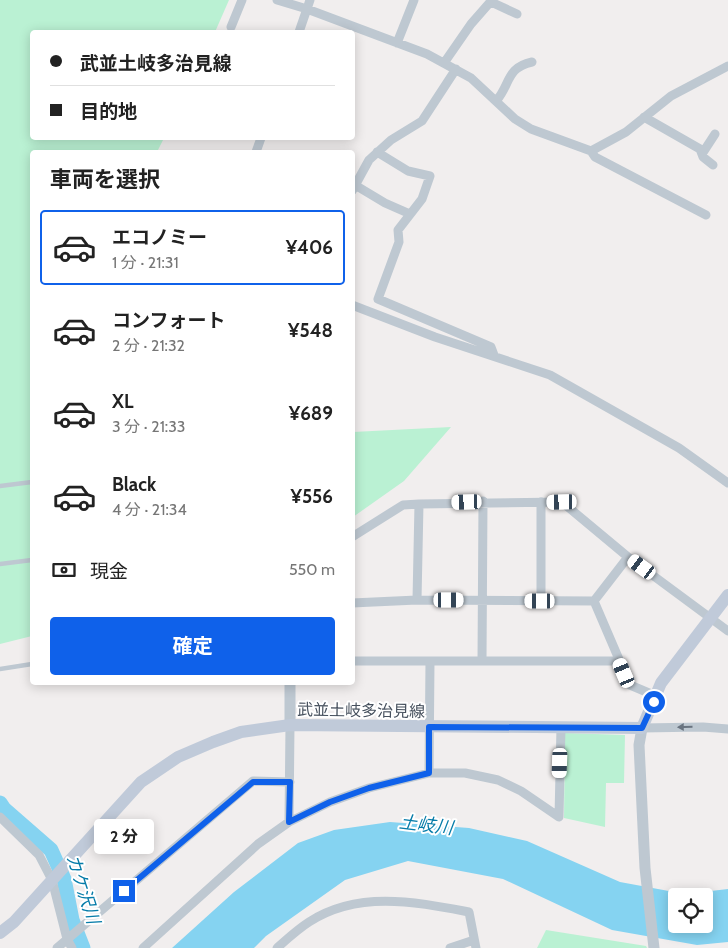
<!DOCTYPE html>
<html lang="ja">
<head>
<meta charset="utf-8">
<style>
  :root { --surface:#fff; --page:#f2f2f2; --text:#222; --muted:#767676; --line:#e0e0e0; --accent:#0f61ea }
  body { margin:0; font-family:Cabin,"Noto Sans JP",sans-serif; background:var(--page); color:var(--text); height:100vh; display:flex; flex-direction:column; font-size:19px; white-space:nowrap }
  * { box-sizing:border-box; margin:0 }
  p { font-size:16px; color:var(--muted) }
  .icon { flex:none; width:28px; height:28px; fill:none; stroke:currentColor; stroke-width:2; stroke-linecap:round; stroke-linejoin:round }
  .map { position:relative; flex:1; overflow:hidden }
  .side { position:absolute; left:30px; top:150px; width:325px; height:535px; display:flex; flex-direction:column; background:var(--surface); border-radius:5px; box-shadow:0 2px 12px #0003 }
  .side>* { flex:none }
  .top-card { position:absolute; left:30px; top:30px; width:325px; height:110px; border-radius:5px; box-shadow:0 2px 12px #0003; display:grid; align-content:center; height:110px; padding:0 20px; background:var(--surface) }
  .buttons { position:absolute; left:668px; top:888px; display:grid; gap:10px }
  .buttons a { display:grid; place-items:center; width:45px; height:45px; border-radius:5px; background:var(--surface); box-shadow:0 2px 12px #0003; font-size:25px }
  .end { position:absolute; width:22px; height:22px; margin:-11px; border:6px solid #0f61ea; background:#fff; box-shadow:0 0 0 2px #fff }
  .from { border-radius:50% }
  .bubble { position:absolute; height:35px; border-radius:5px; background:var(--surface); box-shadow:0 2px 12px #0003; font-size:16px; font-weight:700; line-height:35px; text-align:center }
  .car { position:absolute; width:15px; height:30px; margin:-15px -8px; border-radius:6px; box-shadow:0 0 4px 1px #0007; background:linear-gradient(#fff 24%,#345 0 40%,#fff 0 76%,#345 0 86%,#fff 0) }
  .top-card b { display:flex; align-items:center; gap:18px; height:48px; font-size:19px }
  .top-card b+b { border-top:1px solid var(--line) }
  .top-card i { width:12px; height:12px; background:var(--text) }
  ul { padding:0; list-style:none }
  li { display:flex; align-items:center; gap:15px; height:75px; margin:0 10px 8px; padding:0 10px; border:2px solid transparent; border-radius:5px }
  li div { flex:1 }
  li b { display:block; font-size:19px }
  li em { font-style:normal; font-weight:700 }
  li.current { border-color:var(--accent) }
  li>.icon { width:45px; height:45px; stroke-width:1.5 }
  h2 { padding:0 20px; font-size:22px; line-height:60px }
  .pay { display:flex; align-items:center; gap:12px; height:55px; padding:0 20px; font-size:19px }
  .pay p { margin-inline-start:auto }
  .action { display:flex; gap:10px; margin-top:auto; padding:10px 20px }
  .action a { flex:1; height:58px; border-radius:5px; background:var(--accent); color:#fff; font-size:20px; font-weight:700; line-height:58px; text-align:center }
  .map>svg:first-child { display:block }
  .green { fill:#baf1d3 }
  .water { fill:#85d3f1; fill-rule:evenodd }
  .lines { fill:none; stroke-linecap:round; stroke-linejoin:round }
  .river { stroke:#85d3f1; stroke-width:15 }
  .service { stroke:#bec8d1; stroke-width:4.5 }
  .minor { stroke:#bec8d1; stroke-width:9 }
  .tertiary { stroke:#bec8d1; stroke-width:11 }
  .secondary { stroke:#c0cad9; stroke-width:12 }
  .oneway { fill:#6a7480 }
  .route { stroke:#0f61ea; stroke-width:6 }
  .labels { text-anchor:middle; stroke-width:4; stroke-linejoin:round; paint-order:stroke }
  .street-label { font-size:16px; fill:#46505d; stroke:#fff }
  .water-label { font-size:18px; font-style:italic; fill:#067ca9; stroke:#fff }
</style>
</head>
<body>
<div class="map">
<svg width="728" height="948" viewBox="0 0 728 948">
  <rect width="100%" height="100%" fill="#f1eeee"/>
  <path class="green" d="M0,0h229l-14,32h-183v106h132l-7,14h-125v484l-32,8z
    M451,427l-47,54 -51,36v-85z
    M565,733l60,2 -1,48h-18l-1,44 -41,-9z
    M546,930l100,16 1,2h-110z"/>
  <path class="water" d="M390,822l79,6 58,13 93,41 65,12 43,-5v53l-31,3 -85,-15 -109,-51 -95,-18 -63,19 -79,56 -12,12h-82l62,-56 64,-49 36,-13zM676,896h28v28h-28z"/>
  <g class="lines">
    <path class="river" d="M0,803l4,6 47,41 13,29 8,41 11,28"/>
    <path class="service" d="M0,486l32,-4
      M0,564l32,-4
      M0,669l32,-5"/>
    <path class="minor" d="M277,0l30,9 120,45 44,24 44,41 16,10 60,22 35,-19 45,-36 57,-30
      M491,2l26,12
      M231,27l11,-27
      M299,32l11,-32
      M397,43l17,-43
      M444,63l27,-39 21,-24
      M497,100c14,-17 9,-32 35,-38
      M644,117l56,32 3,8 10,8
      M591,151l4,6 111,58
      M256,152l5,-14
      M377,152l31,19 22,5 -8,23 -24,31 1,12 -21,57 113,48 3,8
      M702,154l13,-20
      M355,185l30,18 25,11
      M352,191l17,-31 22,-20 31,-19 34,-52
      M352,305l83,32 115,38 129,73 49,35
      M352,537l51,-32 16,-1
      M417,600l2,-96 143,-2 66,55 100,74
      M541,601v-99
      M594,601l36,84 26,11
      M594,601l34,-44
      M352,603l65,-3 177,1
      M352,661h267
      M482,661l1,-160
      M642,728l61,-1 25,2
      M429,773l1,-112
      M0,817l39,38 13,25 15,59 5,9
      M289,822l1,-97
      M57,948l196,-167 37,1
      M143,948l115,-104 31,-22 41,-20 39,-14 60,-15h36l33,7 23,11 38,26 2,-90
      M277,948c10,-9 21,-19 32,-26 49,-32 107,-20 160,-10l7,36
      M450,948l24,-8"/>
    <path class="tertiary" d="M290,725v-43
      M642,728l-3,17 6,123 9,80"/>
    <path class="secondary" d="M0,933l14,-11 127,-140 37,-25 35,-15 28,-10 49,-7 352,3 19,-45 67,-88"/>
  </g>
  <defs><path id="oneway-solid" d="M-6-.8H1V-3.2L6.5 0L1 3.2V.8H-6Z" transform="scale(1.25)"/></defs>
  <use class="oneway" href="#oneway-solid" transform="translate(685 727) rotate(179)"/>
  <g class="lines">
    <path class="route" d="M124,891l129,-109h37l-1,40 41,-20 39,-14 60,-15v-46l213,1 12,-26"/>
  </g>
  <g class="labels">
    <g class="street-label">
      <text transform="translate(361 710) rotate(1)" y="6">武並土岐多治見線</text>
    </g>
    <g class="water-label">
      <text transform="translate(426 825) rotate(7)" y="6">土岐川</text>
      <text transform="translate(83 889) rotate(72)" y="6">カケ沢川</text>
    </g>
  </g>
</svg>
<div class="buttons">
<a><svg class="icon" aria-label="locate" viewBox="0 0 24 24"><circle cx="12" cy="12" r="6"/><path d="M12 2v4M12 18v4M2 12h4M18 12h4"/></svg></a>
</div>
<i class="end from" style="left:654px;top:702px"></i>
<i class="end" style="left:124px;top:891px"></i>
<div class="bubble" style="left:94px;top:819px;width:60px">2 分</div>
<i class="car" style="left:467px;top:502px;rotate:268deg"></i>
<i class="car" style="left:562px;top:502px;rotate:269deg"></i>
<i class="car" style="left:642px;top:567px;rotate:306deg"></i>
<i class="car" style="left:449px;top:600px;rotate:90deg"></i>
<i class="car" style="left:540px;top:601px;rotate:270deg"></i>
<i class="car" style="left:624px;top:673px;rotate:337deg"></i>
<i class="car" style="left:560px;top:763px;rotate:182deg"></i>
<div class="top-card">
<b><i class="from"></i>武並土岐多治見線</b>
<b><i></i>目的地</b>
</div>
<section class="side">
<h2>車両を選択</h2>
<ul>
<li class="current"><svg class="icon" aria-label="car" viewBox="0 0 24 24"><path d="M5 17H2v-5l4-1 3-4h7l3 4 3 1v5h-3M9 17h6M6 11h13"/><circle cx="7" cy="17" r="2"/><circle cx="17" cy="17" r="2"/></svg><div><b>エコノミー</b><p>1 分 · 21:31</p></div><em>¥406</em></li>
<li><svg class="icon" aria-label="car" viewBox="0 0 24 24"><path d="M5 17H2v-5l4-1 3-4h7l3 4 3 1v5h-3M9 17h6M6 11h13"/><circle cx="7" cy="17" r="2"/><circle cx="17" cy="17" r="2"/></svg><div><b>コンフォート</b><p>2 分 · 21:32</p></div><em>¥548</em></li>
<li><svg class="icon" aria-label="car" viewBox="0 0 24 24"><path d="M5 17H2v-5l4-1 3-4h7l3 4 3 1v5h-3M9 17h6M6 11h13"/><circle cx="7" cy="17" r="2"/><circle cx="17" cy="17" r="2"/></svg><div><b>XL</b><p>3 分 · 21:33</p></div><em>¥689</em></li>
<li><svg class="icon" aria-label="car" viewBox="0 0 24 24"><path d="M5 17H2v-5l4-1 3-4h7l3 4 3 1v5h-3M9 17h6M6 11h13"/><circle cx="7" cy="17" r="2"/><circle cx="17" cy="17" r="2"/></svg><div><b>Black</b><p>4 分 · 21:34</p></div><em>¥556</em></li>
</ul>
<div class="pay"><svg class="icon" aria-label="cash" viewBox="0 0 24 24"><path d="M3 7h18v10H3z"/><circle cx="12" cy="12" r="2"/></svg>現金<p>550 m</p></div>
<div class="action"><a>確定</a></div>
</section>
</div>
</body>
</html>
